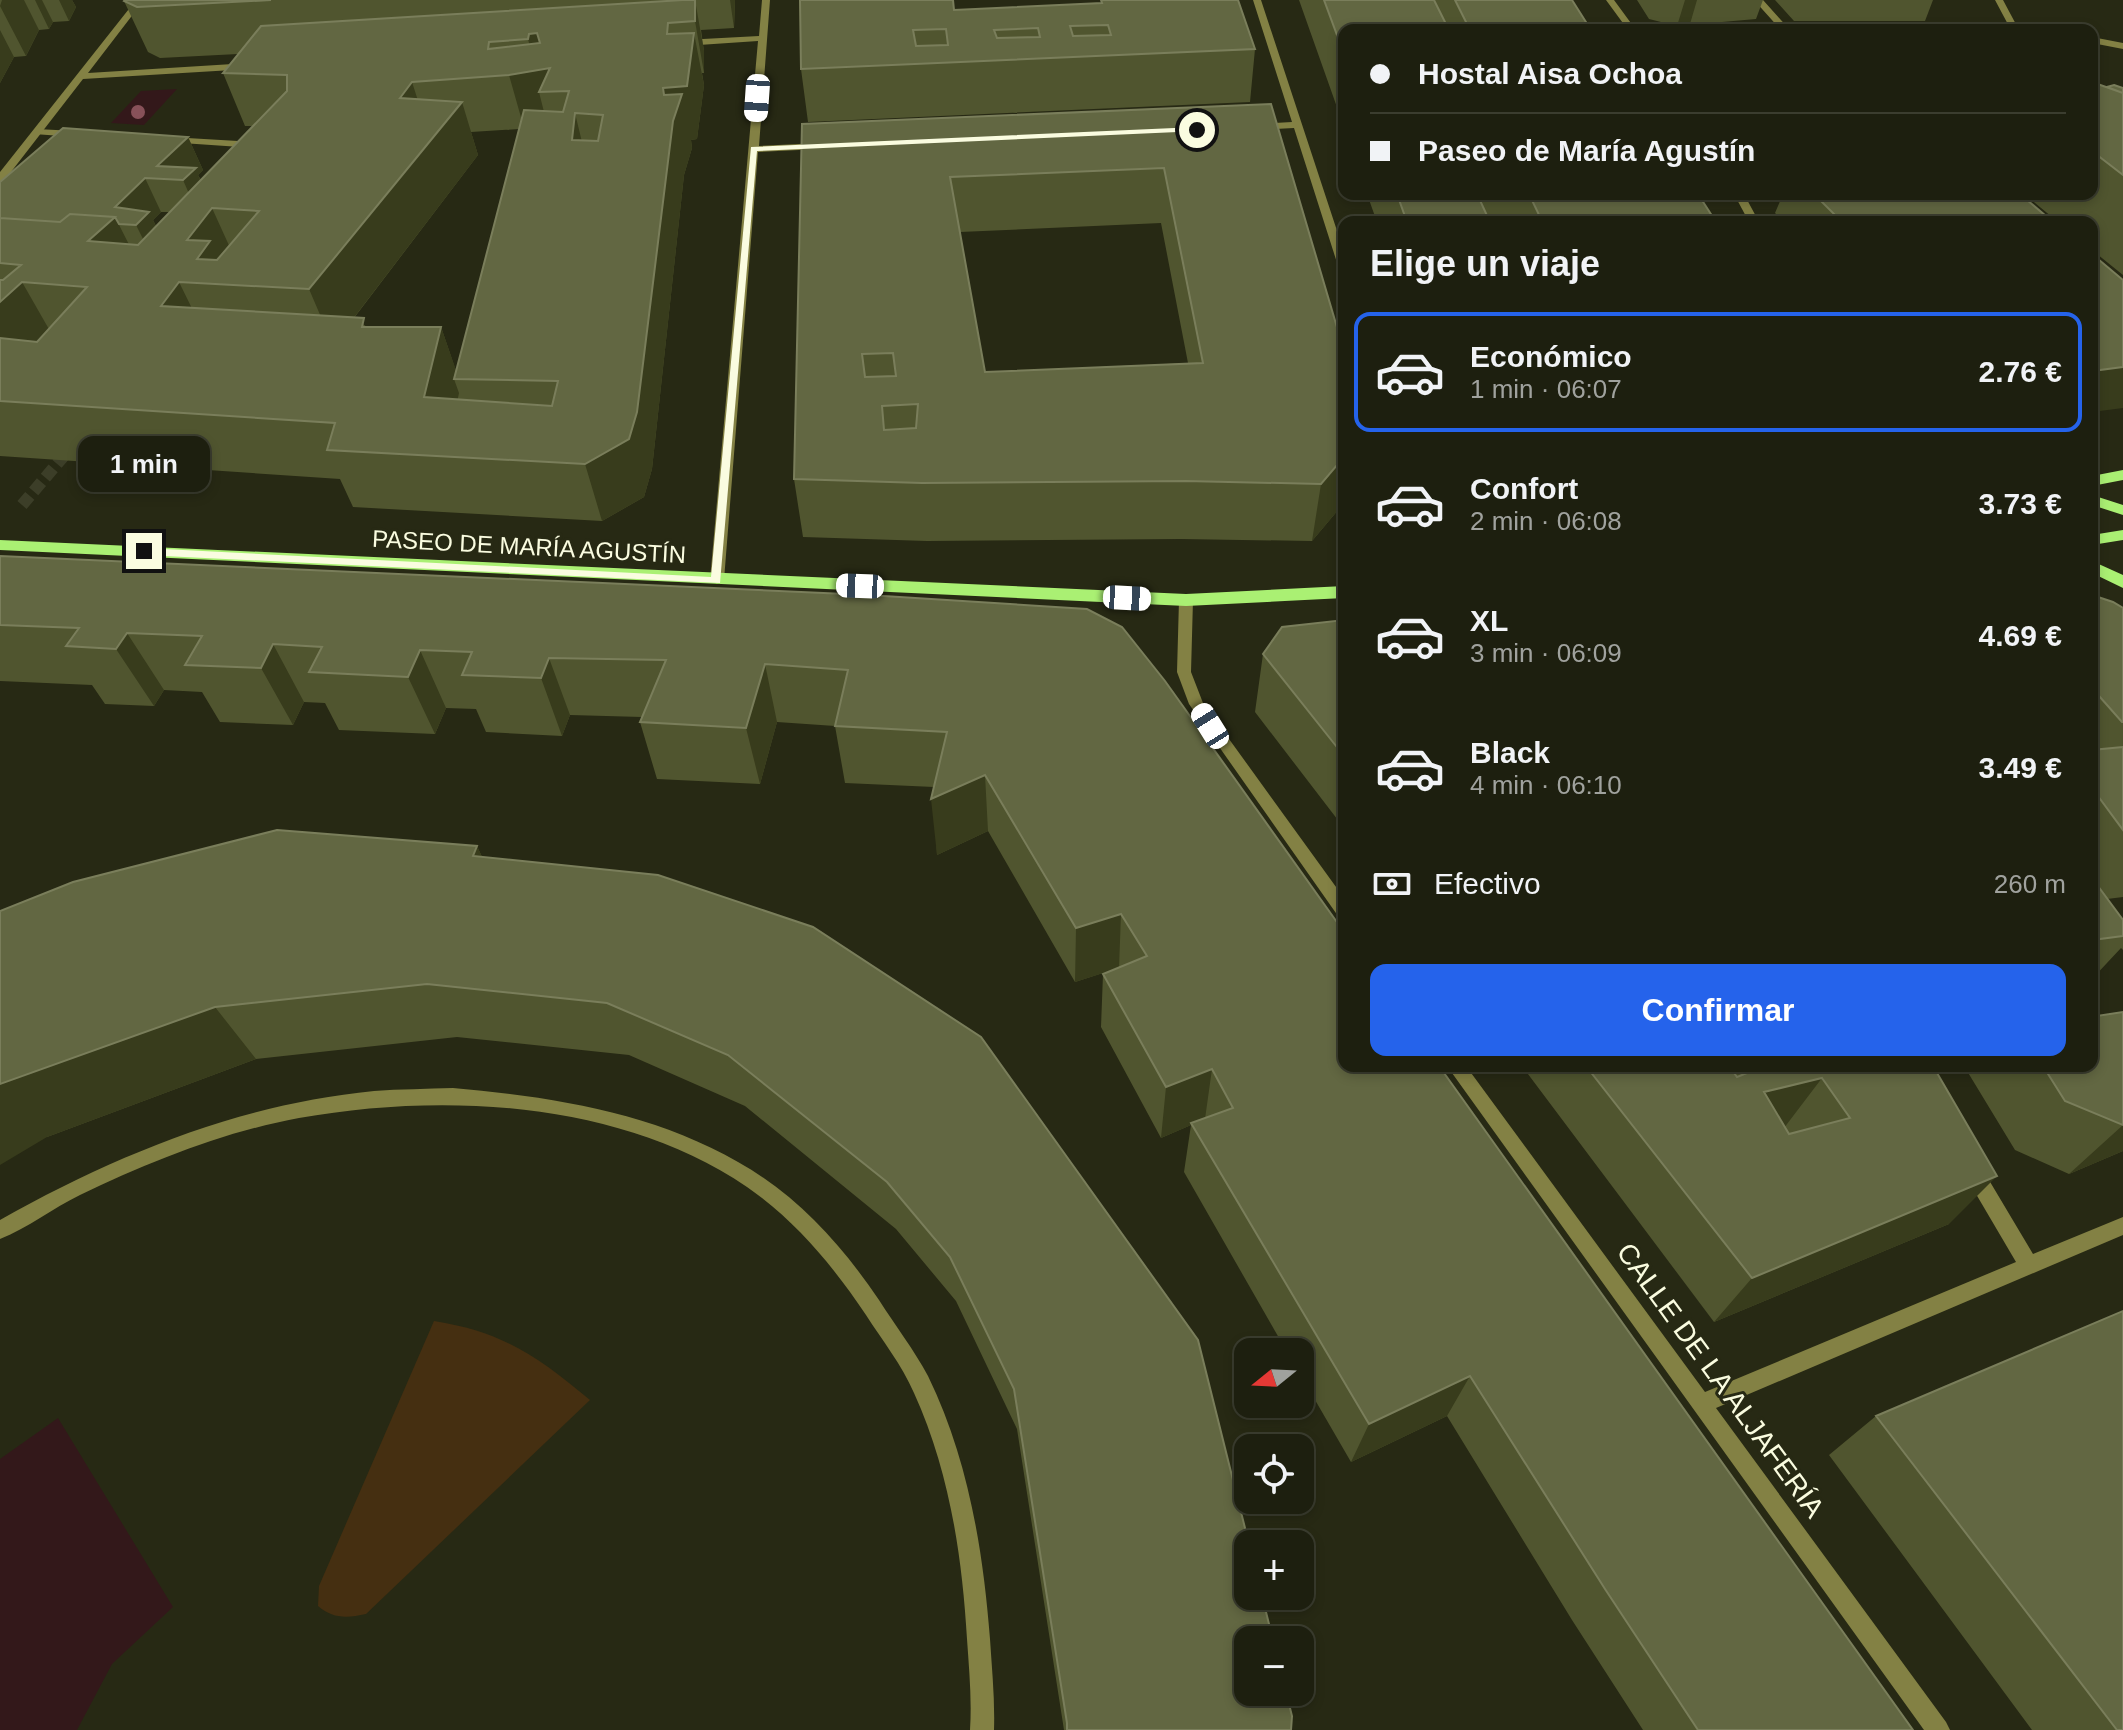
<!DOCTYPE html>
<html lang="es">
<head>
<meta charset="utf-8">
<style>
  :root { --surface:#1d1f0f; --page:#252718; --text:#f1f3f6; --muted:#a0a29e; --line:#3b3d2f; --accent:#2563eb }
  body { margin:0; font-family:Helvetica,sans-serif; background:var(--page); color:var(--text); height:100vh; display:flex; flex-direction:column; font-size:30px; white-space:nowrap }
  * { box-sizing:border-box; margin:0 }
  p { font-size:26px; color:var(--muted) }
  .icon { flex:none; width:44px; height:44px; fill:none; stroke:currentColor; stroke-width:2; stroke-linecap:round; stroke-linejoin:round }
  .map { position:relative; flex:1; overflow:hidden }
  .sheet { position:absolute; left:1338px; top:216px; width:760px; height:856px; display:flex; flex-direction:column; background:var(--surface); border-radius:16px; box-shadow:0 4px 12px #0003,0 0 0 2px var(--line) }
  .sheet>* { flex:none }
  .banner { position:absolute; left:1338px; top:24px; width:760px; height:176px; border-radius:16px; box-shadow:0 4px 12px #0003,0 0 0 2px var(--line); display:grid; align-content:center; height:176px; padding:0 32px; background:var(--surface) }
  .needle { width:52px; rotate:252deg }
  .controls { position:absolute; left:1234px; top:1338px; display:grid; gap:16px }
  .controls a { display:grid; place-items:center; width:80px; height:80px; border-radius:16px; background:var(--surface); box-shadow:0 4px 12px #0003,0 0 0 2px var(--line); font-size:40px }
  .end { position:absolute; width:36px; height:36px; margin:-18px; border:10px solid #fafce0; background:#111; box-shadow:0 0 0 4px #111 }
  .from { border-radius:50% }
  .bubble { position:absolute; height:56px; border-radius:16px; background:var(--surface); box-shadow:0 4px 12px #0003,0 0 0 2px var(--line); font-size:26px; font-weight:700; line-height:56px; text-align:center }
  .car { position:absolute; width:24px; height:48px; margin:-24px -12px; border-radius:10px; box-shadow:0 0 6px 2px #0007; background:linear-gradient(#fff 24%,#345 0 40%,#fff 0 76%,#345 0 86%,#fff 0) }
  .banner b { display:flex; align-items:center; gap:28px; height:76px; font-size:30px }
  .banner b+b { border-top:2px solid var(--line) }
  .banner i { width:20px; height:20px; background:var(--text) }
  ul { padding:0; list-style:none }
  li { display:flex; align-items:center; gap:24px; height:120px; margin:0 16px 12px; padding:0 16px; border:4px solid transparent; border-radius:16px }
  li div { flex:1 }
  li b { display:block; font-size:30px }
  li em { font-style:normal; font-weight:700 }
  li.on { border-color:var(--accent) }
  li>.icon { width:72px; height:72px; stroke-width:1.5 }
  h2 { padding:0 32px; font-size:36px; line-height:96px }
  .pay { display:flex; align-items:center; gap:20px; height:88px; padding:0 32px; font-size:30px }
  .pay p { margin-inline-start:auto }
  .action { display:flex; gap:16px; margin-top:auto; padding:16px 32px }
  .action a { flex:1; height:92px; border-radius:16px; background:var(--accent); color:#fff; font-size:32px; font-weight:700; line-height:92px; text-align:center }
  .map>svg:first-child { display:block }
  .green { fill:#33181a }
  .water { fill:#452f11 }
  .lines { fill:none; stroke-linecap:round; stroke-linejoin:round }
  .street-tunnel { stroke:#3c3e28; stroke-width:12; stroke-dasharray:12 6; stroke-linecap:butt }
  .lane { fill:#838144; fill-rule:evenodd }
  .street { fill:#838144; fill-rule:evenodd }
  .primary { fill:#aaf073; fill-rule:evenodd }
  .tree { fill:#875159 }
  .wall { fill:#50552f; fill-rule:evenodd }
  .shaded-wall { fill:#383c1c }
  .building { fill:#626742; stroke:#7a7e5b; stroke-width:2; fill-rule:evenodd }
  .route { fill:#fafce0 }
  .labels { text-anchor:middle; stroke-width:6; stroke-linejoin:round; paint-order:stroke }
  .street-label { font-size:24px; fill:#fafce0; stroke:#272914 }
  .near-street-label { font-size:28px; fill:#fafce0; stroke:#272914 }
</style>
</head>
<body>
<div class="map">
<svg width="2123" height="1730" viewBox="0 0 2123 1730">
  <rect width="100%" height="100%" fill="#272914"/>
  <path class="green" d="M177,89l-33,36 -33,-2 30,-32z
    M58,1418l115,189 -61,57 -35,66h-77v-271z"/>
  <path class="water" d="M434,1321c69,11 103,35 156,79l-224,214c-19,4 -33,5 -48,-8l1,-20z"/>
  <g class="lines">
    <path class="street-tunnel" d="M22,505l52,-61"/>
    <path class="lane" d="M1606,0h8l22,30h-8z
      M37,129l38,2 5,3 -5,3 -41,-3 -2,-2z
      M170,137l85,5 5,3 -5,3 -88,-6 -2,-2z"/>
    <path class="street" d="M136,0h8l-56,73 161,-10 5,3 -5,3 -166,10 -79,102 -4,1v-10z
      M762,0h8l-11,146 61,-3 5,3 -5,3 -62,3 -34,428 -7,4 -7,-4 48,-539 -74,5 -4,-3 4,-3 75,-4z
      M1253,0h8l83,252v20l-5,-3 -45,-141 -35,2 -5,-3 5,-3 33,-2z
      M1754,0h9l27,30h-9z
      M1995,0h8l16,30h-8z
      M2092,37l31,6v6l-31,-6z
      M1734,194h10l15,28h-10z
      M1186,595l7,5 -2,72 12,31 141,195v20l-6,-2 -149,-212 -12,-32 2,-72z
      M1447,1066h19l239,326 311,-130 -50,-85 -2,-6 2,-6 7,-2 7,2 53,89 90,-37v18l-407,173 230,314 4,8h-26z
      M453,1088c99,9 198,24 285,74 59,33 103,82 141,138 16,25 35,50 49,76 40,82 55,173 62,263 2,31 5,61 4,91h-24c2,-31 -1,-61 -3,-91 -5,-85 -18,-169 -53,-246 -12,-28 -32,-53 -48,-78 -33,-49 -70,-94 -119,-128 -127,-86 -302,-95 -448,-69 -76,14 -150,44 -219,77 -27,13 -52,33 -80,44v-19c116,-65 240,-116 374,-129 26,-2 53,-2 79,-3z"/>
    <path class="primary" d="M2123,470v10l-31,6v-10z
      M2092,495l31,10v10l-31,-10z
      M2123,530v10l-31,5v-10z
      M0,540l1186,54 158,-8v12l-158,8 -1186,-56z
      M2092,561l31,14v13l-31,-15z"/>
  </g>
  <circle class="tree" cx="138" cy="112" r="7"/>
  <path class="wall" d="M0,0h72l4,7 -7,14 -16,1 -4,7 -10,1 -13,26 -12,1 -14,26z
    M125,0h610l-1,28 -33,2 3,21v22h-2l2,12 -7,54 -6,1 1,8 -8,27 -32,294 -8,28 -42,24 -249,-14 -13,-28 -340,-23v-274l188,-45 15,33 -5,5 3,5 52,-54h-8l-22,-53 15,-19 -78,4 -12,-6 -24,-51zM519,129l-63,242 -15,-44h-74l-13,-9 124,-163 -7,-23zM161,212h9l-14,14 -3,-6z
    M1101,0l154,49 -5,53 -442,20 -7,-53 153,-59 147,-7z
    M1299,0h273l19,30h-247v97z
    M1637,0h126l-7,19 -79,7 -28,-7z
    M1775,0h158l-8,21h-131z
    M2092,82l15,5 16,1v187l-31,-25v-28h-34l-34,-28h68z
    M1271,104l73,247v152l-32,38 -131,-2 -254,2 -124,-4 -9,-58 8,-355zM1161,223l27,140 -203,9 -25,-140z
    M1367,194h331l18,28h-339z
    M1783,194h237l33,28h-269l-9,-9z
    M0,556l868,39 1045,1135h-270l-71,-110 -125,-204 -96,46 -51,-88v-22h-13l-103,-180 7,-47 -30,13 -60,-111 2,-53 9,-4 -37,12 -87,-151 -51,24 -3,-68 -89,-4 -10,-57 -58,-4 -17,62 -103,-5 -17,-57 2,-5 -72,-2 -8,21 -76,-4 -10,-23 -30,-1 -11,26 -96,-4 -14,-27 -21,-1 -11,23 -73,-3 -18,-30 -38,-2 -10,16 -49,-2 -13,-19 -92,-4z
    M2092,595l31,13v289l-16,2 16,21v30l-2,-2 -29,31z
    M1344,620v208l-89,-116 8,-58z
    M477,846l5,11 331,70 478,803h-227l-47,-301 -61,-128 -60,-72 -151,-123 -116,-51 -172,-18 -201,22 -209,78 -47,-226z
    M2123,1012v139l-54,23 -54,-24 -51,-84h128l5,-50z
    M1522,1066h411l16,158 -235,98z
    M1876,1416l247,314h-91l-203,-275z"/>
  <path class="shaded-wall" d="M2,0h22l15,30 -13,26 -26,-50z
    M35,0h7l11,22 -4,7z
    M59,0h13l4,7 -7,14z
    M695,0l9,51v22l-9,-52z
    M730,0h5l-1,28z
    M1685,0h12l-7,24 -13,2z
    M0,30l14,27 -14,26z
    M537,33l13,35 -11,24 8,32 -23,4 -15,-53 27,-4 -8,-32 1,-5z
    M694,33l10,52 -7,54 -6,1 1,8 -8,27 -32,294 -8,28 -42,24 -17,-57 78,-376z
    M412,82l17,53 -29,-37z
    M462,102l16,53 -145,190 -24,-56z
    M575,113l13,54 -16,-27z
    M188,137l15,33 -5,5 13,27 -13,12 -15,-34 -26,-14z
    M145,178l16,34 -8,8 13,26 -13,13 -17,-34 -21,-18z
    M212,208l25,55 -29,21 -21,-44z
    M115,217l28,55 -71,-28z
    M22,282l32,56 -54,52v-88z
    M179,282l28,57 -46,-33z
    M441,327l18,52h-5l5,14 -13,62 -22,-58z
    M2123,367v41l-31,4v-41z
    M1344,457v46l-32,38 9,-57z
    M127,633l37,57 -10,16 -38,-57z
    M273,644l31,58 -11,23 -32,-57z
    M420,650l26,58 -11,26 -27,-57z
    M549,658l21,57 -8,21 -21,-58z
    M765,664l12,58 -17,62 -14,-56z
    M985,775l3,56 -51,24 -6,-56z
    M477,846l26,56 -30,-46z
    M1121,914l-2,54 -44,14 1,-54z
    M215,1007l41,52 -209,78 -47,28v-81z
    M1212,1069l-7,50 -44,19 5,-51z
    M1822,1078l-38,50 -20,-36z
    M2123,1125v26l-54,23z
    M1997,1176l-48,48 -235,98 38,-44z
    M1470,1376l-23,40 -96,46 18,-38z"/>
  <path class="building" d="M125,0h146l-134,7 -13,-6z
    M683,0h12v21l-27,2 -1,11 27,-1 -7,53 -24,2 1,7 18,-1 -9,27 -36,291 -8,27 -44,25 -258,-14 8,-27 -335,-22v-63l37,4 50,-55 -65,-5 -22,20v-22h3l18,-15 -21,-2v-45l60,4 10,-8 45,3 -27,24 50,4 149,-154v-16l-64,-2 38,-47zM537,33l3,10 -52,6 1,-7 39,-3 1,-5zM550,68l-11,24 30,-1 -6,21 -39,-2 -70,269 104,2 -6,25 -128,-9 17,-70h-79l2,-9 -203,-12 18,-24 130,7 153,-187 -62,-4 12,-16 97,-7zM575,113l28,2 -5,26 -26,-1zM212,208l47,3 -42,49 -20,-1 13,-18 -23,-1z
    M800,0h153l1,10 148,-7 -1,-3h137l17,49 -454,20zM1108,25l3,10 -38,1 -3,-10zM1038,28l2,9 -43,1 -3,-8zM946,29l2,16 -32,1 -3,-16z
    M1324,0h110l15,30h-105v24z
    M1455,0h117l19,30h-121z
    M2092,82l31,11v82l-31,-24z
    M2114,85l9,3v5l-16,-6z
    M1271,104l73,247v106l-23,27 -135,-3 -264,2 -128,-4 8,-355zM1164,168l39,195 -218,9 -35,-195zM893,353l3,23 -31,1 -3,-23zM918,404l-2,24 -32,2 -2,-24z
    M63,128l125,9 -31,29 39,2 -13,12 -38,-2 -30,29 34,5 -13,13 -17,-1 -4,-7 -45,-3 -10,8 -60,-4v-36z
    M1397,194h116l1,1 -36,1 11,24 52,-1 -12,-25h169l18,28h-309z
    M1814,194h206l33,28h-211z
    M2092,254l31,26v87l-31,4z
    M0,556l868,39 219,14 35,18 43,54 179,251v134h95l474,664h-215l-93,-141 -135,-213 -101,48 -178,-301 42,-15 -21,-39 -46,18 -63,-113 44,-18 -26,-42 -45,14 -91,-153 -54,24 16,-67 -112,-6 13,-56 -83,-6 -19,64 -106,-6 26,-62 -117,-2 -8,20 -79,-3 10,-23 -52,-2 -12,27 -99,-5 13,-25 -49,-3 -12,24 -76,-3 17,-29 -75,-3 -11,16 -50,-3 13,-18 -79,-3z
    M2092,595l21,7 10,6v114h-1l-30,-34z
    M1344,620v56l-2,1 2,3v76l-81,-102 19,-27z
    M2123,747v83l-31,-42v-38z
    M277,830l200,16 -4,10 185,19 155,52 168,110 217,303 51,204h-1v52h14l11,44h-25v52h38l6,24 -1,14h-224v-7l-53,-334 -64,-132 -63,-75 -159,-127 -121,-52 -180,-19 -212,23 -215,77v-173l73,-29z
    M2092,878l31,42v16l-31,4z
    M2092,1008l5,8 26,-4v113l-58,-24 -22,-35h49z
    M1586,1066h143l8,11 15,-6 -3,-5h184l64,110 -245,102zM1822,1078l28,40 -61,16 -25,-42z
    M2123,1311v419h-6l-241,-314z"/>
  <path class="route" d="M1197,127l3,4 -443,20 -37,432 -576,-28 -5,-4 5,-3 567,29 40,-430z"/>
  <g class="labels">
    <g class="street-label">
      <text transform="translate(529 547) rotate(3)" y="8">PASEO DE MARÍA AGUSTÍN</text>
    </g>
    <g class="near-street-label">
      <text transform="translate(1721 1380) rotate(54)" y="10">CALLE DE LA ALJAFERÍA</text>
    </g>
  </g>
</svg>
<div class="controls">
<a><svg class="needle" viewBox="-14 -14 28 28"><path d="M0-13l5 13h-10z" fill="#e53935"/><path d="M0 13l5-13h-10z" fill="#a0a29e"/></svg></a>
<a><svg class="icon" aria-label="locate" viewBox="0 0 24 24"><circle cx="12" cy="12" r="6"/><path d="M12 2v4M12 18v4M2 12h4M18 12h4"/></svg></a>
<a>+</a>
<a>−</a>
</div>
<i class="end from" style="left:1197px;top:130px"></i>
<i class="end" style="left:144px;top:551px"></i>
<div class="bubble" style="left:78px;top:436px;width:132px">1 min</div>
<i class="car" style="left:757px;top:98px;rotate:184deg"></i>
<i class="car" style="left:860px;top:586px;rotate:272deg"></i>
<i class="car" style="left:1127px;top:598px;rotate:93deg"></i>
<i class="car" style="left:1210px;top:726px;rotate:328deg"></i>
<div class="banner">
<b><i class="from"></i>Hostal Aisa Ochoa</b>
<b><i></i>Paseo de María Agustín</b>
</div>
<section class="sheet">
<h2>Elige un viaje</h2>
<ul>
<li class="on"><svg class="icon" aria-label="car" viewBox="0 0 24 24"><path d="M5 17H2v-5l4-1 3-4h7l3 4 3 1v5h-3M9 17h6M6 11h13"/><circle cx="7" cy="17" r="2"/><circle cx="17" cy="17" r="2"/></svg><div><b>Económico</b><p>1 min · 06:07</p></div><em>2.76 €</em></li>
<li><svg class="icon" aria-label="car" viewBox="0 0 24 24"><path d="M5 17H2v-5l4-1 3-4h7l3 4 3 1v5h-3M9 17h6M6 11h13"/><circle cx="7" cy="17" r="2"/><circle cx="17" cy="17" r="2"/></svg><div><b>Confort</b><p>2 min · 06:08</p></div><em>3.73 €</em></li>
<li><svg class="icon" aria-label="car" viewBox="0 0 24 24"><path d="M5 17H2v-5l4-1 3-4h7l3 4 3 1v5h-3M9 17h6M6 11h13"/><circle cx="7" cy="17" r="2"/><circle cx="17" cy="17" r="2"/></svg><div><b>XL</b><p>3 min · 06:09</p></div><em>4.69 €</em></li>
<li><svg class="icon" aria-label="car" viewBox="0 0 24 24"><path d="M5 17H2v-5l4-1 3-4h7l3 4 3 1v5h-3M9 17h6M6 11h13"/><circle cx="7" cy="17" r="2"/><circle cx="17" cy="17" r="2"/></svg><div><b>Black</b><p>4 min · 06:10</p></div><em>3.49 €</em></li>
</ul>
<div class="pay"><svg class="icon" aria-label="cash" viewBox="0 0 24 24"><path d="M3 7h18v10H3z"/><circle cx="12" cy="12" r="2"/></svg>Efectivo<p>260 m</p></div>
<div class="action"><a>Confirmar</a></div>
</section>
</div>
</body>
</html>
